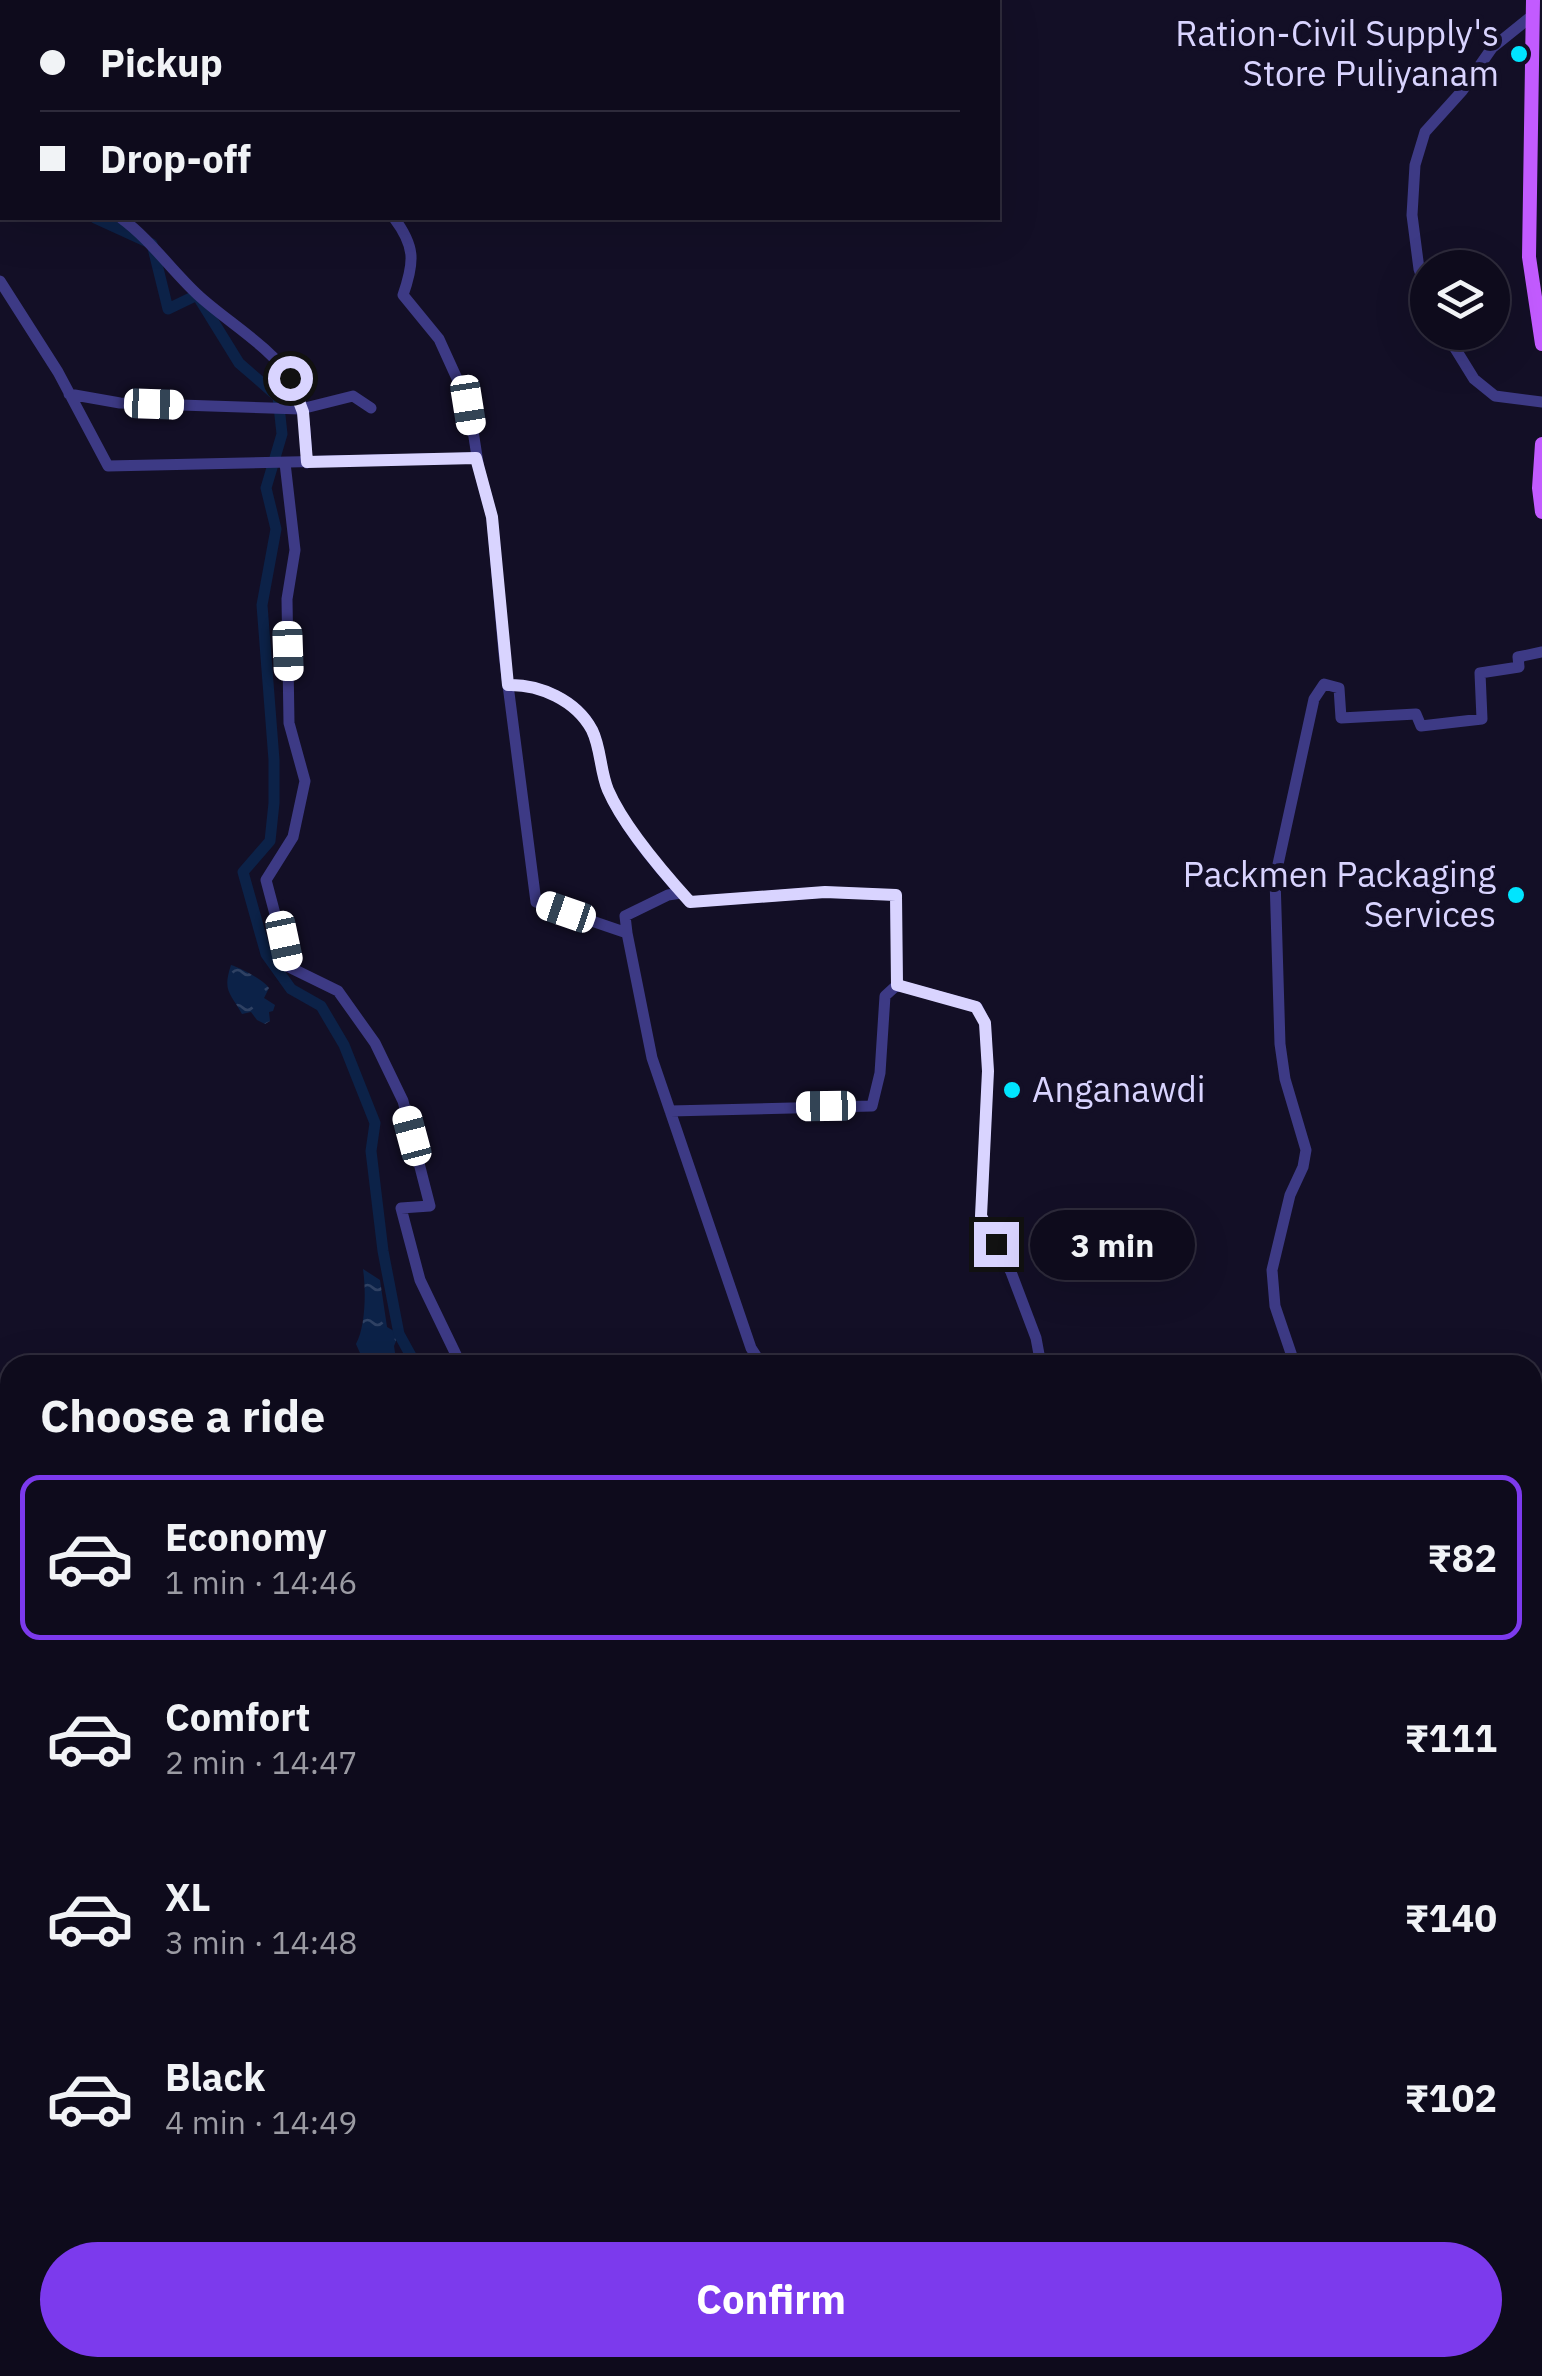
<!DOCTYPE html>
<html lang="en">
<head>
<meta charset="utf-8">
<style>
  :root { --surface:#0e0b1c; --page:#171425; --text:#f1f3f6; --muted:#9b9ba3; --line:#2e2b3b; --accent:#7c3aed }
  body { margin:0; font-family:"IBM Plex Sans",sans-serif; background:var(--page); color:var(--text); height:100vh; display:flex; flex-direction:column; font-size:38px; white-space:nowrap }
  * { box-sizing:border-box; margin:0 }
  p { font-size:32px; color:var(--muted) }
  .icon { flex:none; width:55px; height:55px; fill:none; stroke:currentColor; stroke-width:2; stroke-linecap:round; stroke-linejoin:round }
  .map { position:relative; flex:1; overflow:hidden }
  .details { position:absolute; left:0px; top:1355px; width:1542px; height:1022px; display:flex; flex-direction:column; background:var(--surface); border-radius:30px 30px 0 0; box-shadow:0 10px 40px #0002,0 0 0 2px var(--line) }
  .details>* { flex:none }
  .guide { position:absolute; left:0px; top:0px; width:1000px; height:220px; box-shadow:0 10px 40px #0002,0 0 0 2px var(--line); display:grid; align-content:center; height:220px; padding:0 40px; background:var(--surface) }
  .fabs { position:absolute; left:1410px; top:250px; display:grid; gap:20px }
  .fabs a { display:grid; place-items:center; width:100px; height:100px; border-radius:50%; background:var(--surface); box-shadow:0 10px 40px #0002,0 0 0 2px var(--line); font-size:50px }
  .end { position:absolute; width:45px; height:45px; margin:-22px; border:12px solid #d9d4ff; background:#111; box-shadow:0 0 0 5px #111 }
  .from { border-radius:50% }
  .bubble { position:absolute; height:70px; border-radius:35px; background:var(--surface); box-shadow:0 10px 40px #0002,0 0 0 2px var(--line); font-size:32px; font-weight:700; line-height:70px; text-align:center }
  .car { position:absolute; width:30px; height:60px; margin:-30px -15px; border-radius:12px; box-shadow:0 0 8px 2px #0007; background:linear-gradient(#fff 24%,#345 0 40%,#fff 0 76%,#345 0 86%,#fff 0) }
  .guide b { display:flex; align-items:center; gap:35px; height:95px; font-size:38px }
  .guide b+b { border-top:2px solid var(--line) }
  .guide i { width:25px; height:25px; background:var(--text) }
  ul { padding:0; list-style:none }
  li { display:flex; align-items:center; gap:30px; height:165px; margin:0 20px 15px; padding:0 20px; border:5px solid transparent; border-radius:20px }
  li div { flex:1 }
  li b { display:block; font-size:38px }
  li em { font-style:normal; font-weight:700 }
  li.current { border-color:var(--accent) }
  li>.icon { width:90px; height:90px; stroke-width:1.5 }
  h2 { padding:0 40px; font-size:45px; line-height:120px }
  .primary-button { display:flex; gap:20px; margin-top:auto; padding:20px 40px }
  .primary-button a { flex:1; height:115px; border-radius:60px; background:var(--accent); color:#fff; font-size:40px; font-weight:700; line-height:115px; text-align:center }
  .map>svg:first-child { display:block }
  .water { fill:url(#water-ripples) }
  .lines { fill:none; stroke-linecap:round; stroke-linejoin:round }
  .canal { stroke:#0c2248; stroke-width:11 }
  .minor { stroke:#3d3a85; stroke-width:11 }
  .major { stroke:#c25bff; stroke-width:14 }
  .route { stroke:#d9d4ff; stroke-width:12 }
  .poi-dot { fill:#00e5ff; stroke:#130f26; stroke-width:4 }
  .labels { text-anchor:middle; stroke-width:10; stroke-linejoin:round; paint-order:stroke }
  .poi-label { font-size:35px; fill:#d9d4ff; stroke:#130f26; text-anchor:end }
</style>
</head>
<body>
<div class="map">
<svg width="1542" height="2376" viewBox="0 0 1542 2376">
  <defs>
    <pattern id="water-ripples" width="26" height="14" patternUnits="userSpaceOnUse" patternTransform="scale(2.5)"><rect width="26" height="14" fill="#0c2248"/><path d="M2 4q2-2 4 0t4 0M15 11q2-2 4 0t4 0" fill="none" stroke="#2f4163"/></pattern>
  </defs>
  <rect width="100%" height="100%" fill="#130f26"/>
  <path class="water" d="M231,965c10,3 32,15 38,23l-5,10 11,7 -2,6 -4,1 1,9 -5,3 -8,-4 -6,-8 -9,2c-11,-21 -20,-22 -11,-49z
    M363,1269l17,11 7,47 12,7 -5,12 1,7 -10,5v7h-9l2,-10 -18,-2 -4,-9c10,-18 10,-55 7,-75z
    M1532,2096l10,3v121l-9,3z"/>
  <g class="lines">
    <path class="canal" d="M0,148l2,2
      M95,218l57,26 16,65 29,-14 42,68 39,34 4,37 -16,54 10,41 -14,76 12,155v43l-4,38 -27,31 23,82 25,35 30,17 23,39 31,78 -4,28 12,100 16,83 17,31"/>
    <path class="minor" d="M390,0v2
      M11,2l3,-2
      M0,13l2,-3
      M0,126l2,1
      M121,218c30,22 50,52 77,77 28,26 72,51 93,84 15,24 14,56 16,84
      M394,218c21,28 21,43 9,77l36,44 30,66 9,58
      M0,281l58,91 50,94 368,-8 16,59 12,137 32,248 91,31 25,125 99,290 11,17
      M1428,295l-9,-26 -7,-54 3,-50 10,-33 37,-41 30,-43 41,-33
      M1445,332l29,47 21,17 47,6
      M69,394l51,9 181,6 52,-13 18,12
      M285,463l10,87 -8,49 2,124 16,58 -12,56 -27,43 23,87 49,24 37,52 28,58 27,105 -29,2 19,72 41,85
      M508,685c31,-1 69,15 84,45 9,18 8,41 16,60 16,37 54,82 82,112l135,-10 71,3 1,90 80,22 8,16 3,48 -7,145 30,56 25,66 5,27
      M627,933l-2,-17 43,-21 13,-2
      M670,1111l202,-5 8,-33 5,-77 12,-11
      M1295,1365l-20,-59 -3,-36 18,-75 13,-28 3,-17 -21,-71 -5,-35 -5,-166 39,-179 10,-15 15,4 2,30 75,-4 5,12 61,-7 -2,-46 39,-6 -1,-10 24,-5
      M1532,1545h10
      M1532,1914l10,-10
      M838,2376l8,-8
      M1250,2376l1,-8"/>
    <path class="major" d="M1533,0l-4,257 13,87
      M1542,444l-3,44 3,24
      M0,1410l10,3
      M1532,1520l10,2"/>
  </g>
  <g class="lines">
    <path class="route" d="M290,378l13,34 4,50 169,-4 16,59 16,168c31,-1 68,15 84,45 9,18 8,41 16,60 16,37 54,81 82,112l135,-10 71,3 1,90 79,22 9,16 3,48 -7,145 15,28"/>
  </g>
  <g class="poi-dot">
    <circle cx="1519" cy="54" r="10"/>
    <circle cx="1516" cy="895" r="10"/>
    <circle cx="1012" cy="1090" r="10"/>
  </g>
  <g class="labels">
    <g class="poi-label">
      <text x="1499" y="46">Ration-Civil Supply's<tspan x="1499" dy="40">Store Puliyanam</tspan></text>
      <text x="1496" y="887">Packmen Packaging<tspan x="1496" dy="40">Services</tspan></text>
      <text x="1032" y="1102" text-anchor="start">Anganawdi</text>
    </g>
  </g>
</svg>
<div class="fabs">
<a><svg class="icon" aria-label="layers" viewBox="0 0 24 24"><path d="M12 4l9 5-9 5-9-5zM3 14l9 5 9-5"/></svg></a>
</div>
<i class="end from" style="left:290px;top:378px"></i>
<i class="end" style="left:996px;top:1244px"></i>
<div class="bubble" style="left:1030px;top:1210px;width:165px">3 min</div>
<i class="car" style="left:154px;top:404px;rotate:92deg"></i>
<i class="car" style="left:468px;top:405px;rotate:171deg"></i>
<i class="car" style="left:288px;top:651px;rotate:178deg"></i>
<i class="car" style="left:566px;top:912px;rotate:289deg"></i>
<i class="car" style="left:284px;top:941px;rotate:168deg"></i>
<i class="car" style="left:826px;top:1106px;rotate:269deg"></i>
<i class="car" style="left:412px;top:1136px;rotate:345deg"></i>
<div class="guide">
<b><i class="from"></i>Pickup</b>
<b><i></i>Drop-off</b>
</div>
<section class="details">
<h2>Choose a ride</h2>
<ul>
<li class="current"><svg class="icon" aria-label="car" viewBox="0 0 24 24"><path d="M5 17H2v-5l4-1 3-4h7l3 4 3 1v5h-3M9 17h6M6 11h13"/><circle cx="7" cy="17" r="2"/><circle cx="17" cy="17" r="2"/></svg><div><b>Economy</b><p>1 min · 14:46</p></div><em>₹82</em></li>
<li><svg class="icon" aria-label="car" viewBox="0 0 24 24"><path d="M5 17H2v-5l4-1 3-4h7l3 4 3 1v5h-3M9 17h6M6 11h13"/><circle cx="7" cy="17" r="2"/><circle cx="17" cy="17" r="2"/></svg><div><b>Comfort</b><p>2 min · 14:47</p></div><em>₹111</em></li>
<li><svg class="icon" aria-label="car" viewBox="0 0 24 24"><path d="M5 17H2v-5l4-1 3-4h7l3 4 3 1v5h-3M9 17h6M6 11h13"/><circle cx="7" cy="17" r="2"/><circle cx="17" cy="17" r="2"/></svg><div><b>XL</b><p>3 min · 14:48</p></div><em>₹140</em></li>
<li><svg class="icon" aria-label="car" viewBox="0 0 24 24"><path d="M5 17H2v-5l4-1 3-4h7l3 4 3 1v5h-3M9 17h6M6 11h13"/><circle cx="7" cy="17" r="2"/><circle cx="17" cy="17" r="2"/></svg><div><b>Black</b><p>4 min · 14:49</p></div><em>₹102</em></li>
</ul>
<div class="primary-button"><a>Confirm</a></div>
</section>
</div>
</body>
</html>
